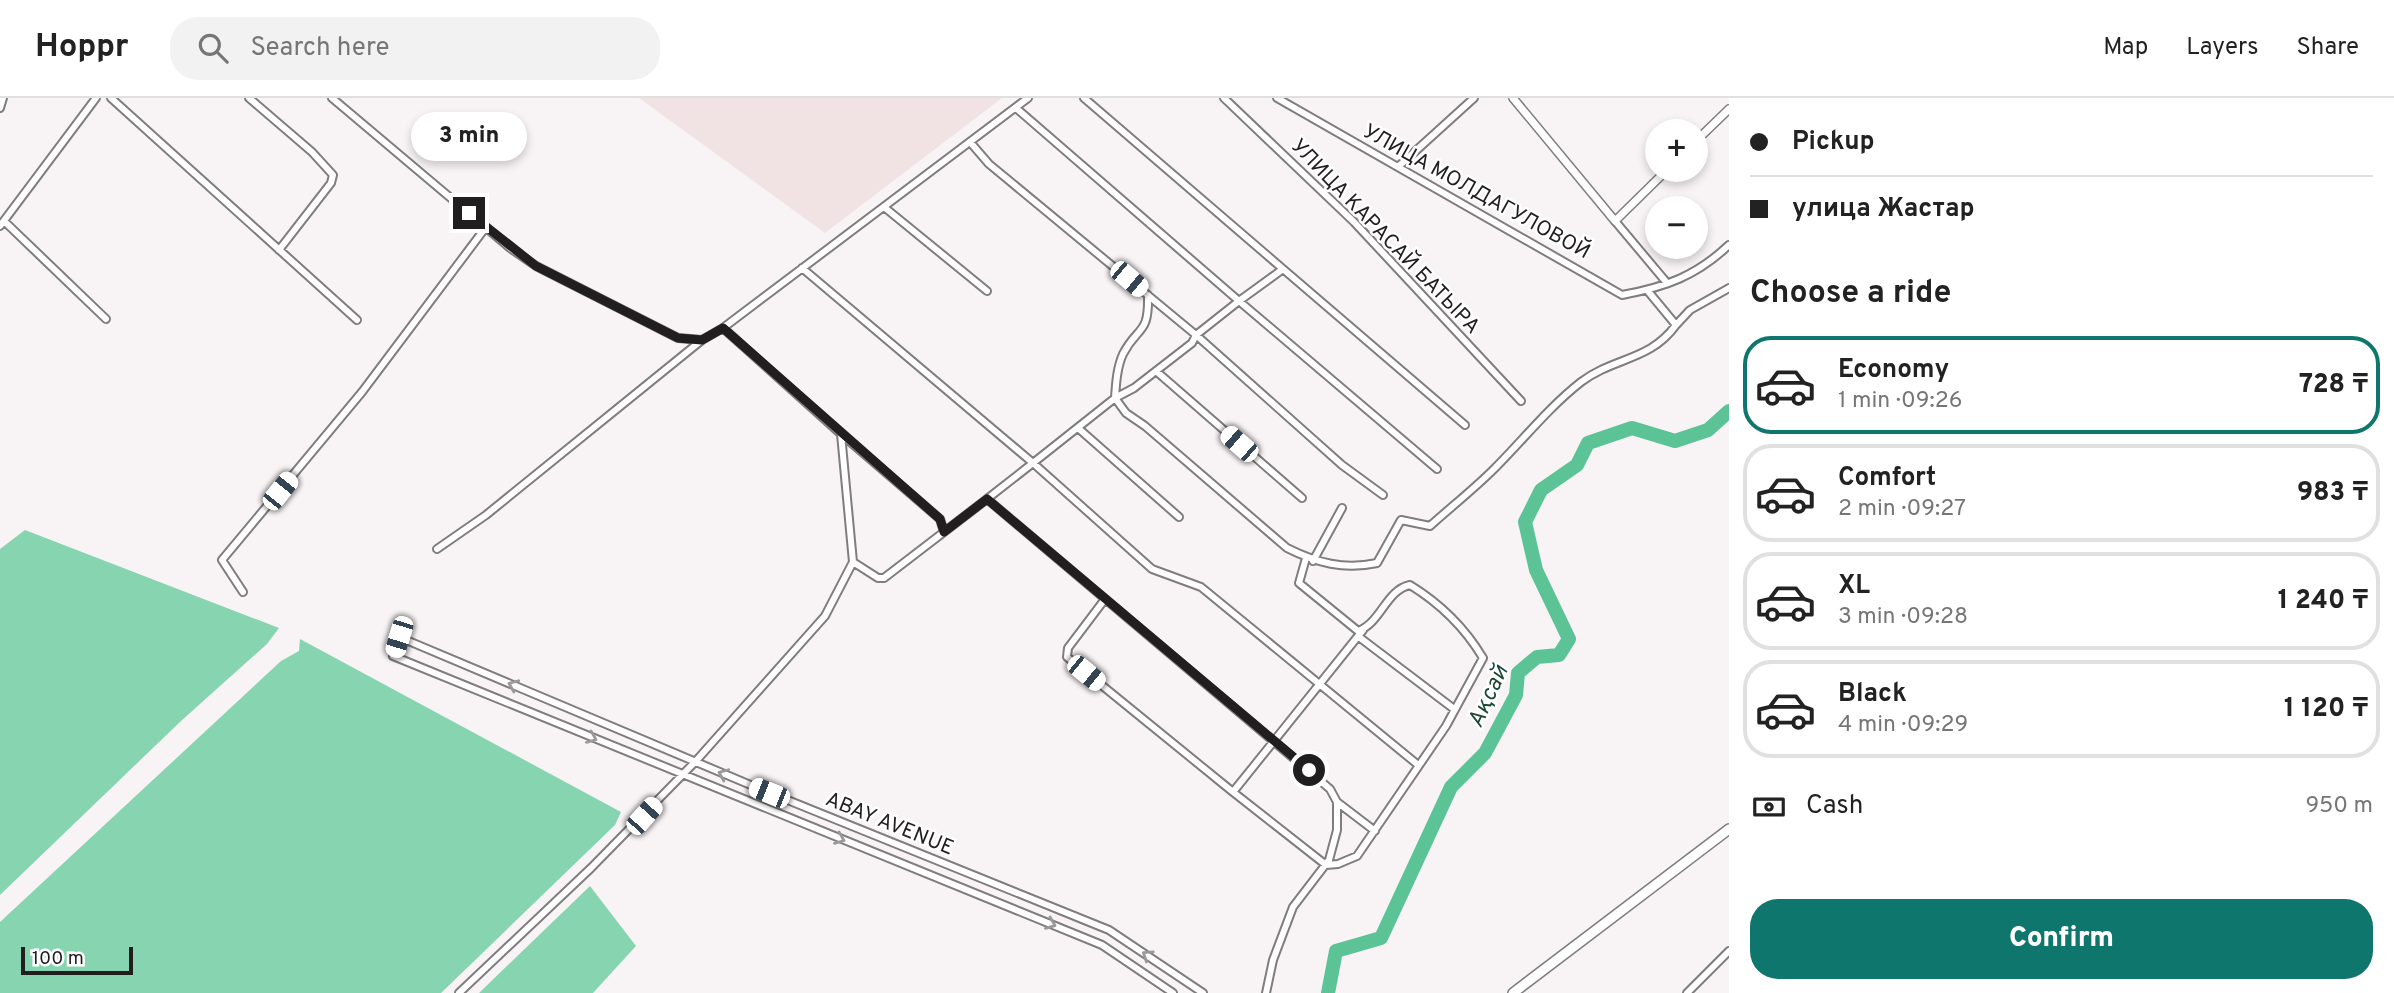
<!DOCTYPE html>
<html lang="en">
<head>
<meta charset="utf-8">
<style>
  :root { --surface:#fff; --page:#f2f2f2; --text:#222; --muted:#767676; --line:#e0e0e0; --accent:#0f766e }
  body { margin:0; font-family:Overpass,sans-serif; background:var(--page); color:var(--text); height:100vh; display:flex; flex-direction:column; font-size:26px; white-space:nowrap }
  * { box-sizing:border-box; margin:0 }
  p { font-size:23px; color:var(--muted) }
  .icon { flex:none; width:38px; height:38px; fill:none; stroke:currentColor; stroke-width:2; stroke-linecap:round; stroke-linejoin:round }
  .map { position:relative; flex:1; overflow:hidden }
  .drawer { display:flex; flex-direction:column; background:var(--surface); width:665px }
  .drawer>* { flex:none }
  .hud { display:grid; align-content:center; height:154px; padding:0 21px; background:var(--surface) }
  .buttons { position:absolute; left:1645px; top:21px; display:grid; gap:14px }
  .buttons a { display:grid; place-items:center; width:63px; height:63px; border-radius:50%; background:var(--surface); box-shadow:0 4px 10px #0003; font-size:35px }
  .scale { position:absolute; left:21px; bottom:18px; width:112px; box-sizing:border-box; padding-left:7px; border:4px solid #201e1e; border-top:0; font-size:19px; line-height:24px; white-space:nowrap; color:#201e1e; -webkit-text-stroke:5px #fff; paint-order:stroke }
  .end { position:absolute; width:32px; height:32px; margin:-16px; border:9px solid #201e1e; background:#fff; box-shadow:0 0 0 4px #fff }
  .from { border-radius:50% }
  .bubble { position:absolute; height:49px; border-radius:24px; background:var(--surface); box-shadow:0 4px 10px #0003; font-size:23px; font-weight:800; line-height:49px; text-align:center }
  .car { position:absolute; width:21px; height:42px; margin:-21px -10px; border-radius:9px; box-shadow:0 0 5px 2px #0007; background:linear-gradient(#fff 24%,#345 0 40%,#fff 0 76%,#345 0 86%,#fff 0) }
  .hud b { display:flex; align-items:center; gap:24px; height:66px; font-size:26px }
  .hud b+b { border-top:2px solid var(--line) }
  .hud i { width:18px; height:18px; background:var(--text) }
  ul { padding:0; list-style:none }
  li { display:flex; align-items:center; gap:21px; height:98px; margin:0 14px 10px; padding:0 7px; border:4px solid var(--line); border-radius:28px }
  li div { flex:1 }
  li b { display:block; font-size:26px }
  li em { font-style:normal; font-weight:800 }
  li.active { border-color:var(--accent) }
  li>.icon { width:63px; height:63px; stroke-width:1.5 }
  h2 { padding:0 21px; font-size:32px; line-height:84px }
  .pay { display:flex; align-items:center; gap:18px; height:77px; padding:0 21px; font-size:26px }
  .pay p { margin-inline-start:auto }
  .cta { display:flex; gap:14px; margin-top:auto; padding:14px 21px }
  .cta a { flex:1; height:80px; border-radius:28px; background:var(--accent); color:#fff; font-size:28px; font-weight:800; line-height:80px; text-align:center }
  header { display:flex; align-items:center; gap:42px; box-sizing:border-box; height:98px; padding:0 35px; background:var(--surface); border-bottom:2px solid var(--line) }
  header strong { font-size:33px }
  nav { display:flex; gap:38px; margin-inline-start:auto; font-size:24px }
  .search { width:490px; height:63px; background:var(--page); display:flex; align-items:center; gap:18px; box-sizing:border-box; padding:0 24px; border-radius:28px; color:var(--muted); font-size:26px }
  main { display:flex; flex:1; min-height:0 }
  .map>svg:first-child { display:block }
  .built { fill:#f1e3e4 }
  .green { fill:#87d5b0 }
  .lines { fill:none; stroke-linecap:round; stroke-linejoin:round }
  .river { stroke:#5bc396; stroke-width:14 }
  .minor-casing { stroke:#817c7d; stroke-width:10 }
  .tertiary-casing { stroke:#817c7d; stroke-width:10 }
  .secondary-casing { stroke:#817c7d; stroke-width:12 }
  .minor { stroke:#fff; stroke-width:6 }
  .tertiary { stroke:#fff; stroke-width:7 }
  .secondary { stroke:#fff; stroke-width:9 }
  .oneway { stroke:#9b9a9a }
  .route { stroke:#201e1e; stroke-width:9 }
  .labels { text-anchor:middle; stroke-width:5; stroke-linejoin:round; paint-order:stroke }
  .street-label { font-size:21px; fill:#201e1e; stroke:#fff }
  .water-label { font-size:23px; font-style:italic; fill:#1c4835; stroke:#fff }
</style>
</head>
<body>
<header>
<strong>Hoppr</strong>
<div class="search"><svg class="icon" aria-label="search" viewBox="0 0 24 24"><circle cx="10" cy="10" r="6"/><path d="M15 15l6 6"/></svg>Search here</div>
<nav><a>Map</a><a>Layers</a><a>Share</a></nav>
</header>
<main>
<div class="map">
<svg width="1729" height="895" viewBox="0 0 1729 895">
  <rect width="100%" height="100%" fill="#f8f3f4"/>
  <path class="built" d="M639,0h363l-177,135z"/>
  <path class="green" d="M25,432l254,98 -12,16 -86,77 -181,174v-346z
    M300,541l321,173 -6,13 -174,168h-441v-71l281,-261 18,-10z
    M590,788l46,60 -43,47h-114z"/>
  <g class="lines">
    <path class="river" d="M1328,895l8,-42 45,-13 70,-151 34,-34 31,-58 2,-22 19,-16 22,-2 10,-16 -33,-69 -11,-48 16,-32 36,-25 11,-22 44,-15 43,13 33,-11 21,-19"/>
    <defs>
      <path id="minor" d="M111,0l246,222
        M249,0l63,54 21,23 -2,8 -52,67
        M332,0l178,150 26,18 142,72 24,2 21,-12 305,-230
        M1084,0l199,171
        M1224,0l130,124 167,179
        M1277,0l345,197c44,-8 74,-19 107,-50
        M0,10l3,-10
        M1016,10l223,193 44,-32 182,156
        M970,44l19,22 207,171 146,130 41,30
        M1399,68l75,-68
        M884,109l103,84
        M4,123l102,98
        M1615,123l52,62
        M0,128l96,-128
        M802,170l231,195 -46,36 343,290 7,13v28l-8,30 -36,47 -20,53 -7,33
        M1647,192l29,35 14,-15 39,-22
        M1148,197c1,41 -10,30 -25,59 -6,13 -7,29 -8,44l11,15 19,13 142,122c30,15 57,22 90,15l24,-43 29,6c21,-19 44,-37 64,-57 30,-30 54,-61 87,-87 33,-25 69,-21 95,-57
        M723,230l118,106 12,128 25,16h6l103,-79
        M1156,273l146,127
        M1078,330l101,89
        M841,336l99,85 4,13
        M437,451l49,-34 216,-175
        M1306,460l-7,25 59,48c23,-8 28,-41 52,-46 31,19 55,43 73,73l-37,68 -89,130 -19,8 -12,1 -93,-73 130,-162
        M1313,463l29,-53
        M243,494l-21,-32 140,-168 124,-165
        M1105,501l-37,49 -1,9 166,135
        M1359,539l95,72
        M1417,666l-216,-177 -49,-18 -119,-106 82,-65 19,-10 58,-45 4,-8 43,-34 198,168
        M1337,704l38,29
        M459,895l132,-125 104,-106 130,-146 28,-54
        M1173,895l-71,-48 -709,-289 6,-19 354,149 356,144 94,63
        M1687,895l42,-42"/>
      <path id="tertiary" d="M1513,0l102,123 52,-51
        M1696,43l33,-32"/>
      <path id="secondary" d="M1513,895l216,-164"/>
    </defs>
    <use href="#minor" class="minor-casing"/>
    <use href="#tertiary" class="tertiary-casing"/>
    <use href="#secondary" class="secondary-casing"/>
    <use href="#minor" class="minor"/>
    <use href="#tertiary" class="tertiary"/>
    <use href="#secondary" class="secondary"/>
  </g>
  <defs><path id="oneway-chevron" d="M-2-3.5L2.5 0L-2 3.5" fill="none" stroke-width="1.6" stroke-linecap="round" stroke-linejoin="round" transform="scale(1.75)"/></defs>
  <g class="oneway">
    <use href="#oneway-chevron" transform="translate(513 587) rotate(-157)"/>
    <use href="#oneway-chevron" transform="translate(592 640) rotate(22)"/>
    <use href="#oneway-chevron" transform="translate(723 676) rotate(-157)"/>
    <use href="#oneway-chevron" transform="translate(840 741) rotate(22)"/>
    <use href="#oneway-chevron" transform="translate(1051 826) rotate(22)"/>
    <use href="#oneway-chevron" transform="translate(1147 857) rotate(-146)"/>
  </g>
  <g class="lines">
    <path class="route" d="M469,115l67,53 142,72 24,2 21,-12 217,191 4,13 43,-33 322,271"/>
  </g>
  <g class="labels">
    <g class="street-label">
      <text transform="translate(1477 93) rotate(29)" y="7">УЛИЦА МОЛДАГУЛОВОЙ</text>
      <text transform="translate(1386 138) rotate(46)" y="7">УЛИЦА КАРАСАЙ БАТЫРА</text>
      <text transform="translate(890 725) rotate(22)" y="7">ABAY AVENUE</text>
    </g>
    <g class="water-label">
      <text transform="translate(1487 598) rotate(-65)" y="8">Ақсай</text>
    </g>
  </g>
</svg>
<div class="buttons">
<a>+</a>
<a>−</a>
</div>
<div class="scale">100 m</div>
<i class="end from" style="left:1309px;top:672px"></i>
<i class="end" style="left:469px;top:115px"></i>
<div class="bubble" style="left:411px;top:14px;width:116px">3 min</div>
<i class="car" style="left:1129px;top:181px;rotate:130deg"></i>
<i class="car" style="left:1239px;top:346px;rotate:311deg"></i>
<i class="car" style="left:280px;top:393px;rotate:39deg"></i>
<i class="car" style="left:399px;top:539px;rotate:197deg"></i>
<i class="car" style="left:1086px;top:575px;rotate:129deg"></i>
<i class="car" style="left:769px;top:695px;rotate:292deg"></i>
<i class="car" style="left:644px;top:718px;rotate:42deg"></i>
</div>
<section class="drawer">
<div class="hud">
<b><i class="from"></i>Pickup</b>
<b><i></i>улица Жастар</b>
</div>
<h2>Choose a ride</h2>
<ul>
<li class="active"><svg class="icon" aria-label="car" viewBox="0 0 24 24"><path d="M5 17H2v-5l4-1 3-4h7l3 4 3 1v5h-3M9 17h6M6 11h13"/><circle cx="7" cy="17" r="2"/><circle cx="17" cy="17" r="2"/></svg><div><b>Economy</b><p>1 min · 09:26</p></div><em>728 ₸</em></li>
<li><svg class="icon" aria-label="car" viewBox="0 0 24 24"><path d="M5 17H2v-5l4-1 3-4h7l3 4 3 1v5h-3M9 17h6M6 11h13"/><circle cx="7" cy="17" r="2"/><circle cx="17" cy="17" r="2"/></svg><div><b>Comfort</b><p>2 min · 09:27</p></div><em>983 ₸</em></li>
<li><svg class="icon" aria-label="car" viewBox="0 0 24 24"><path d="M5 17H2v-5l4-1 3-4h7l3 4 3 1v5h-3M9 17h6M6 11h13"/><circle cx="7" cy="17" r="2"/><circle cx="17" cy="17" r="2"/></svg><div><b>XL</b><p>3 min · 09:28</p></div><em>1 240 ₸</em></li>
<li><svg class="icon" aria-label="car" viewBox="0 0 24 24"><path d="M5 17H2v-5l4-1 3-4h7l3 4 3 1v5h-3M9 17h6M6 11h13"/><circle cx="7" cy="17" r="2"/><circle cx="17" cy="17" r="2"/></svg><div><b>Black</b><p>4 min · 09:29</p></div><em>1 120 ₸</em></li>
</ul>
<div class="pay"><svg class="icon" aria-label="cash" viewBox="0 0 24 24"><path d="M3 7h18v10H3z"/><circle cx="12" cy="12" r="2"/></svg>Cash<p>950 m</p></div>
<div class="cta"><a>Confirm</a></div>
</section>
</main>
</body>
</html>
